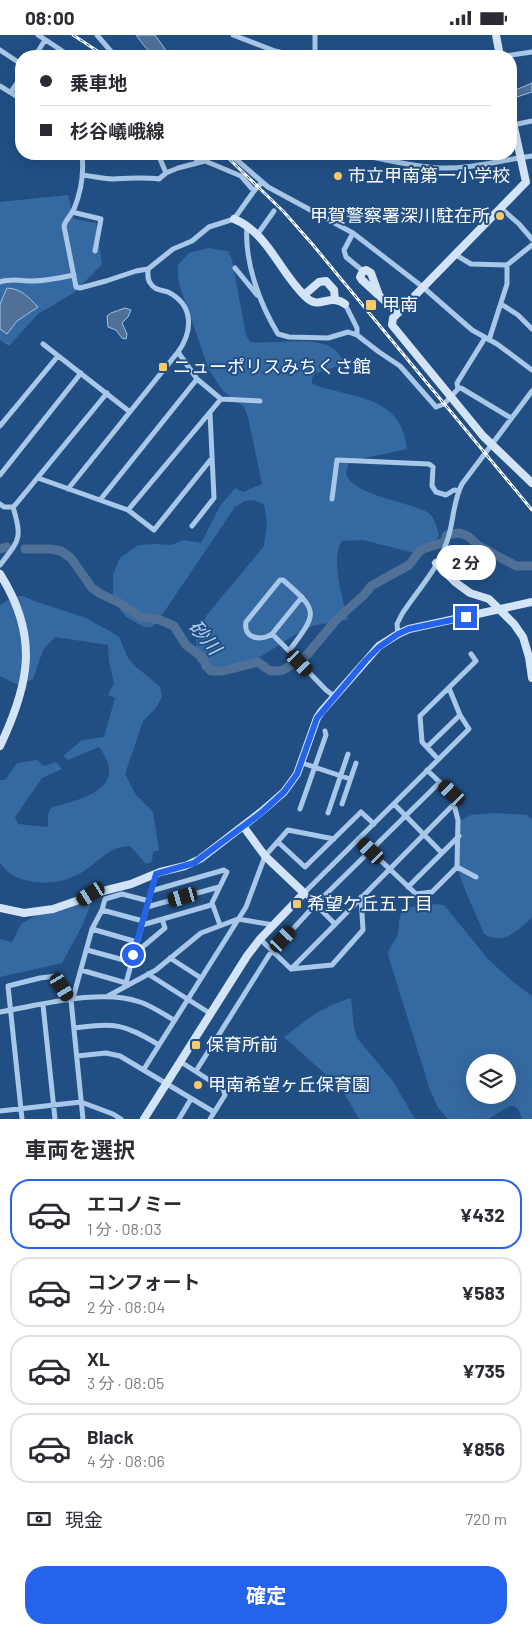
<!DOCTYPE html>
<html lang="ja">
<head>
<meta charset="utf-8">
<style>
  :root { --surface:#fff; --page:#f2f2f3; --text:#2b2b33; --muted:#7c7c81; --line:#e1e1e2; --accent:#2563eb }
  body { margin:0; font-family:Barlow,"Noto Sans JP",sans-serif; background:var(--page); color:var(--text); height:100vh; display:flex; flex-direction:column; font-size:19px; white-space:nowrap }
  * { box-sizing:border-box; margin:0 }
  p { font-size:16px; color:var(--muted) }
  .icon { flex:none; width:28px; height:28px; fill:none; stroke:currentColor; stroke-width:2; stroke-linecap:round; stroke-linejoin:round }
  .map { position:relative; height:1084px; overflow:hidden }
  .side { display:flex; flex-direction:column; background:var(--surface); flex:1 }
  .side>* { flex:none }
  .banner { position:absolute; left:15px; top:15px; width:502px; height:110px; border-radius:20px; box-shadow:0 5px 20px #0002; display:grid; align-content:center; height:110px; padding:0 25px; background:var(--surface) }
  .buttons { position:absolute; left:466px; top:1019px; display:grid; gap:10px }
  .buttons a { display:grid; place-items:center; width:50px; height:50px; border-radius:50%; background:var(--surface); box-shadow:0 5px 20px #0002; font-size:25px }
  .end { position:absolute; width:22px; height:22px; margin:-11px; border:6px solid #2563eb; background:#fff; box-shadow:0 0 0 2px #fff }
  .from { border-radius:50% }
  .bubble { position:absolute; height:35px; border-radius:18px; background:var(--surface); box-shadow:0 5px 20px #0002; font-size:16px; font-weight:700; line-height:35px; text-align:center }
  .car { position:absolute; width:15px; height:30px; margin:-15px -8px; border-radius:6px; box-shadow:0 0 4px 1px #0007; background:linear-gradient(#222 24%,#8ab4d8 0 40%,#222 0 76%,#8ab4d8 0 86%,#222 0) }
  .banner b { display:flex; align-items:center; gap:18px; height:48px; font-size:19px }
  .banner b+b { border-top:1px solid var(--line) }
  .banner i { width:12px; height:12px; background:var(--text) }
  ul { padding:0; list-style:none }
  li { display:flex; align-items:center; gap:15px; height:70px; margin:0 10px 8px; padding:0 15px; border:2px solid var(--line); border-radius:20px }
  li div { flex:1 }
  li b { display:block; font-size:19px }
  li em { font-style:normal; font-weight:700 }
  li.on { border-color:var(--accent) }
  li>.icon { width:45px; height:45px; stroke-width:1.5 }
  h2 { padding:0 25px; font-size:22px; line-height:60px }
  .pay { display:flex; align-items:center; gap:12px; height:55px; padding:0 25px; font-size:19px }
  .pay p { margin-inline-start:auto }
  .primary-button { display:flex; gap:10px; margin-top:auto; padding:10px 25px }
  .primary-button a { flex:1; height:58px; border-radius:20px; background:var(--accent); color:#fff; font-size:20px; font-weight:700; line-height:58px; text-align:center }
  .status { display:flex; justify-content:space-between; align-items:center; height:35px; padding:0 25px; background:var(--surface); direction:ltr }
  .status svg { height:14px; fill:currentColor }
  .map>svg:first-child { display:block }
  .green { fill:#3569a1; fill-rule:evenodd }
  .water { fill:#507097; stroke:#9dc3ea }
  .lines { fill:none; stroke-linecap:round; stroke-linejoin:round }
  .river { stroke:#507097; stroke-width:9 }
  .street { stroke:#a9c8e9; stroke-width:5 }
  .secondary { stroke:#d4e4f7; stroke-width:8 }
  .rail-casing { stroke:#fff; stroke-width:3 }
  .rail { stroke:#214f84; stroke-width:1; stroke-dasharray:4; stroke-linecap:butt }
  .route { stroke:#2563eb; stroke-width:6 }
  .poi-dot { fill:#f6ca6b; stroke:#214f84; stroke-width:2 }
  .labels { text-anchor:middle; stroke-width:4; stroke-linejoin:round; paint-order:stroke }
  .poi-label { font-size:18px; fill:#fff; stroke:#214f84; text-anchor:start }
  .water-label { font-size:19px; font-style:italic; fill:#b5d1f0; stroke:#214f84 }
</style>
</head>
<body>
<div class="status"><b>08:00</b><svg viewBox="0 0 49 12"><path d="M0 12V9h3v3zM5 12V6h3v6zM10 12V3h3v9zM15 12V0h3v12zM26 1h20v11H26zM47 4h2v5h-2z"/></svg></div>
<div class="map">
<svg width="532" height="1084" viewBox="0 0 532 1084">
  <rect width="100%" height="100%" fill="#214f84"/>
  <path class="green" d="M68,160l6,24 22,4 6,41 -27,28 -37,22 -29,32 -9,-6v-138z
    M208,213l20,3 4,9 14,75 4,7c23,3 65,-7 84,7 4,3 7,8 9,13l-1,3 -26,8 -4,5v6c40,15 90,10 95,65l-56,12c-26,32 64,40 79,53 5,5 7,14 9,21 -6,10 -9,18 -21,19l-55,-14 -21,1c-12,19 1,58 6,79 -11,2 -24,3 -35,6 -33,11 -79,65 -116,35l-1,-24 10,-21 58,-70 3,-24 -3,-17 -10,-5 -9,1 -10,6 -75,111 -8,9h-8l-18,-10 -13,-17v-25l7,-17 18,-13 17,-1 16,1 13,-5 17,3 19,-37 15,-18 8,4 19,-8 -14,-67 -4,-10 -21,-16 -14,-21 -29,-83 -2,-10v-12l11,-12z
    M15,561h8l11,5 52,17 27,15 6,4 9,21 8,9 15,12 9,8 2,10 -7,12 -12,12 -18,53 11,21 17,17 6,38 -6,2 -1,10 -6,2 -16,-18c-23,0 -34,20 -53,29 -19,10 -44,10 -63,1 -6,-2 -10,-9 -14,-13v-83h5l12,-17 20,-3 7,6 12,-4 6,7 -20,9 -27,39 3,7 30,3v-13l4,-7c17,-4 56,-13 57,-34 1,-9 -5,-19 -10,-26l-31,13 -5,-4 19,-16 22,-3 11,-39 -7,-3 6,-12 -5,-22 -1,-16 -53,-8 -12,13 -10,29 -15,6 -18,-9v-71z
    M494,778l33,2 5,4v99c-14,12 -29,28 -48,16 -13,-34 -39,-75 -26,-112l13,-7z
    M95,860l-13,31 -20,37 -62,14v-38l12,3 9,-18 16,-9 33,-8z
    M435,869l9,1 45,55 23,21 20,15v123h-10l-4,-10 -4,-3h-4l-22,13h-40l-10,-11 -8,-18 -42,-135c1,-9 7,-13 10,-21 2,-6 0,-15 3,-20 5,-9 25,-9 34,-10zM475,1028h33v32h-33z
    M351,963l3,29 3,11 35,42 23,39h-56l-15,-26 -11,-12 -49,-44c25,-19 37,-30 67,-39z"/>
  <path class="water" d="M136,0h19l15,21c-20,0 -22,-5 -34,-21z
    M532,48v9l-21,7v-7z
    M7,253c15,1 21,9 31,19l-21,14 -10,13 -7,-5v-25z
    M125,273l6,2 -3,7 -6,6 5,11 -1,5 -4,-1 -6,-8 -8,-3 -1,-11 4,-3z"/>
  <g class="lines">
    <path class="river" d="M453,499l6,-1 9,3 11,10 37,20h16
      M0,514l7,-2
      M25,514h25l11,2 10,7 21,30 9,6 19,9 21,14 19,3 14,6 12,19 17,13 3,8 5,5h12l35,-9 12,9h7l6,-1 23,-14 31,-37 27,-24 7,-9 38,-21 10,-13 4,-3 21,-7 3,-7"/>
    <path class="street" d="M38,0l32,21
      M97,0l18,21
      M233,0l42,16 22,5
      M0,15l21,14
      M35,21l10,-16
      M315,21v-21
      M504,21l28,-4
      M0,51l21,13
      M11,57l10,-15
      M513,90l19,-4
      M82,119c2,18 -1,38 -8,55 -3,7 -8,10 -10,17l12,61 4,1 26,-7 30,-10 12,-2 25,-20 19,-8 17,-14 25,-8 20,-28 8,-9
      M158,119l8,19
      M195,119l2,8
      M230,119l38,33 85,46 71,55 48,42 25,14 35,26
      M357,119c27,5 55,13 83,14 31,1 62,-8 92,-12
      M82,140c10,1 22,4 32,4 16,-1 29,-2 45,0l7,-6 12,-5 27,-7 36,15 13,15
      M501,173l18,16 13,15
      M72,177l29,7 -6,32
      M247,191c-3,36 13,78 31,108l11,3 39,1 20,-6 9,3 22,17 21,14 36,41 8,-3 14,-15 3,-1 50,30
      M353,198l-9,17 2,7 17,14
      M257,200l17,-24
      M456,220l15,9 36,1 25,-20
      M235,233l22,27
      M0,247c11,-4 21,-1 33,-1 14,0 27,-3 41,-6
      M345,269l12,24v7
      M501,269l17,11 14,14
      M489,305l18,-56v-19
      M43,309l87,68
      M178,317l19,27
      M458,354l-1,-6 28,-45
      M0,391l58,-70
      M0,440l81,-102
      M38,443l90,32 26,20 58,-72
      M68,454l110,-137c15,-21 16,-47 -10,-60 -6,-2 -14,-2 -17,-8 -4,-4 -3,-9 -3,-15
      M332,464l5,-39 92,4 4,3 -1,19 4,6 10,3 8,-5 4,1
      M100,465l97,-121 24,20 39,2
      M0,469l4,3h9l3,-3 91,-111
      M128,475l93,-111
      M192,491l22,-28 -4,-85
      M0,530c19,-25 23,-26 13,-58
      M272,599l17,17c28,-38 31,-39 -6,-71h-3l-34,42c-3,17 15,19 26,12l30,-37
      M398,599l-1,-10 5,-10c15,-23 35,-44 44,-70 8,-19 6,-41 16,-60l70,-93
      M300,628l26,27 8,6
      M427,712l33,-32
      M438,724l-16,-17 -2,-26 56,-55 -5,-7
      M302,728l48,16
      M342,769l14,-41
      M394,769l48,49
      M300,774l26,-74 -1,-4
      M328,778l20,-59
      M358,804l58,55 16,-2 25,-25 1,-47 -7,-27 -24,-23
      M278,807l27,25 56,-55 13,12
      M457,832l19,10
      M408,852l51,-51
      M212,868l8,22
      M147,872l72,-20
      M102,875l41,11
      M335,889l-31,-31 165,-164 -9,-14 -11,-27
      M142,890l69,-20 16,-33 -3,-2 -73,21
      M92,894l45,13
      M260,904l31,30 41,-4 31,-35 -2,-33
      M87,915l44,12
      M133,920l32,-27 -3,-9
      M170,923l31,20
      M291,934l163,-165
      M81,935l45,13
      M148,939l63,40
      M127,951l-1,-3 30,-109
      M108,961l48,-26 45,-37 37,-14 36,6
      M71,965l2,-2 19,-69 10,-19 3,-11 17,-5 27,7
      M43,970l12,114
      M0,977c41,-7 101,-24 140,-10 12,4 23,12 34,18
      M74,993c42,-5 48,-5 85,17
      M77,1021l29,-3 14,3 94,56
      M181,1027l42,27 2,6 -15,24
      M144,1034l102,-162 19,-51 23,-26 46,9
      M196,1036l73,-116 46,-50 125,-123
      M0,1076l81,-9 32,12 8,5
      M22,1084l-14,-133 32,-8 16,-2 15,24 12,119
      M179,1084l12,-20"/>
    <path class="secondary" d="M496,0l4,21
      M511,78l15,69 -133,136 -1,7 91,111 49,47
      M234,184c35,14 47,57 74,80 12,10 22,-6 37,5
      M304,260l15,-13 7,-1 8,9 1,10
      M379,260l-8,-22 -5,-3 -3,1 -3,6 2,3 36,33
      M436,528l19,19 15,11 19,6 25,25 9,13 6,20 3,21
      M0,539c39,62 30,109 0,172
      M0,873l24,5 29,-4 29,-10 9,-5 40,-10 29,-12 25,-6 15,-7 61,-47 23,-20 13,-18 20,-56 4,-6 58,-66 19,-12 11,-5 123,-27
      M144,1084l103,-163 13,-17 44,-46 -39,-37 -22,-30"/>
    <defs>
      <path id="rail" d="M73,0l32,21
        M224,119l60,58 29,33 219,265"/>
    </defs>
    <use href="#rail" class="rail-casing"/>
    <use href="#rail" class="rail"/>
  </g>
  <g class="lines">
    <path class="route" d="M133,920l23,-81 38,-11 67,-50 23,-21 13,-18 20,-56 49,-58 13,-13 19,-13 11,-5 57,-12"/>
  </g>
  <g class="poi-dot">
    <circle cx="338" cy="141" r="5"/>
    <circle cx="500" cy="181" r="5"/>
    <rect x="365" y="264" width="12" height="12" rx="2.5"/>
    <rect x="158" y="327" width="10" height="10" rx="2.5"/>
    <rect x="292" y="864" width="10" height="10" rx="2.5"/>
    <rect x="191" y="1005" width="10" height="10" rx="2.5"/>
    <circle cx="198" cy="1050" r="5"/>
  </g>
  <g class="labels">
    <g class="poi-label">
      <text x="348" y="147">市立甲南第一小学校</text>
      <text x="490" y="187" text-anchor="end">甲賀警察署深川駐在所</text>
      <text x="382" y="276">甲南</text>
      <text x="173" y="338">ニューポリスみちくさ館</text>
      <text x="307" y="875">希望ケ丘五丁目</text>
      <text x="206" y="1016">保育所前</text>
      <text x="208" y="1056">甲南希望ヶ丘保育園</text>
    </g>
    <g class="water-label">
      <text transform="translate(205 602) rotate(50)" y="7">砂川</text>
    </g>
  </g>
</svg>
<div class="buttons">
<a><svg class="icon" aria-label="layers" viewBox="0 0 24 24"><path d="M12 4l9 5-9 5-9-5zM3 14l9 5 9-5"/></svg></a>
</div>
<i class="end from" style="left:133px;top:920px"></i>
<i class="end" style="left:466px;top:582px"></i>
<div class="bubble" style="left:436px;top:510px;width:60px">2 分</div>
<i class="car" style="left:300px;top:628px;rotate:137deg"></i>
<i class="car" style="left:452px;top:758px;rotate:313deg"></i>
<i class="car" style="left:371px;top:816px;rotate:314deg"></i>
<i class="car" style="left:91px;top:859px;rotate:238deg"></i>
<i class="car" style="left:183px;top:862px;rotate:254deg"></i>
<i class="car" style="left:283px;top:904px;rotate:43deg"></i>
<i class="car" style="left:62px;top:952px;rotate:149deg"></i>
<div class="banner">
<b><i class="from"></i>乗車地</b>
<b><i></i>杉谷嶬峨線</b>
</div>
</div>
<section class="side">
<h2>車両を選択</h2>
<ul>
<li class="on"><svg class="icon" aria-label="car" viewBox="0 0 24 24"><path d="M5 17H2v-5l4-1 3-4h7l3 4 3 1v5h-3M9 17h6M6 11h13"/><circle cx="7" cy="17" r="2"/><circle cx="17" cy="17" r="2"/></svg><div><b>エコノミー</b><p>1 分 · 08:03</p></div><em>¥432</em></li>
<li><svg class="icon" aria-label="car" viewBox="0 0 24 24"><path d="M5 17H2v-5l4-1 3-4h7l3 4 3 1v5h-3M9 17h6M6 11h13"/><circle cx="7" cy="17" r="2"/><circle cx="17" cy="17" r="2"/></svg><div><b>コンフォート</b><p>2 分 · 08:04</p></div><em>¥583</em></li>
<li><svg class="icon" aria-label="car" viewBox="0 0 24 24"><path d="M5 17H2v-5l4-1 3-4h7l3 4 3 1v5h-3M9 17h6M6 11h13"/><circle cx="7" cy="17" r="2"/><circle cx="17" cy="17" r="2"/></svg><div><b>XL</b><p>3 分 · 08:05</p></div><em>¥735</em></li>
<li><svg class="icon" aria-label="car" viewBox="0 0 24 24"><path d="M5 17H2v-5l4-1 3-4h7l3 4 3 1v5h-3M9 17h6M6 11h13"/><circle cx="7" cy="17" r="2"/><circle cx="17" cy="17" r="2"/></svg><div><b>Black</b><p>4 分 · 08:06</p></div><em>¥856</em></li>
</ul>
<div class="pay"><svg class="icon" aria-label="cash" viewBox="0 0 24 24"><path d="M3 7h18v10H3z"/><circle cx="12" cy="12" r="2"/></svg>現金<p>720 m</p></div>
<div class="primary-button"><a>確定</a></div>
</section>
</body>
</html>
